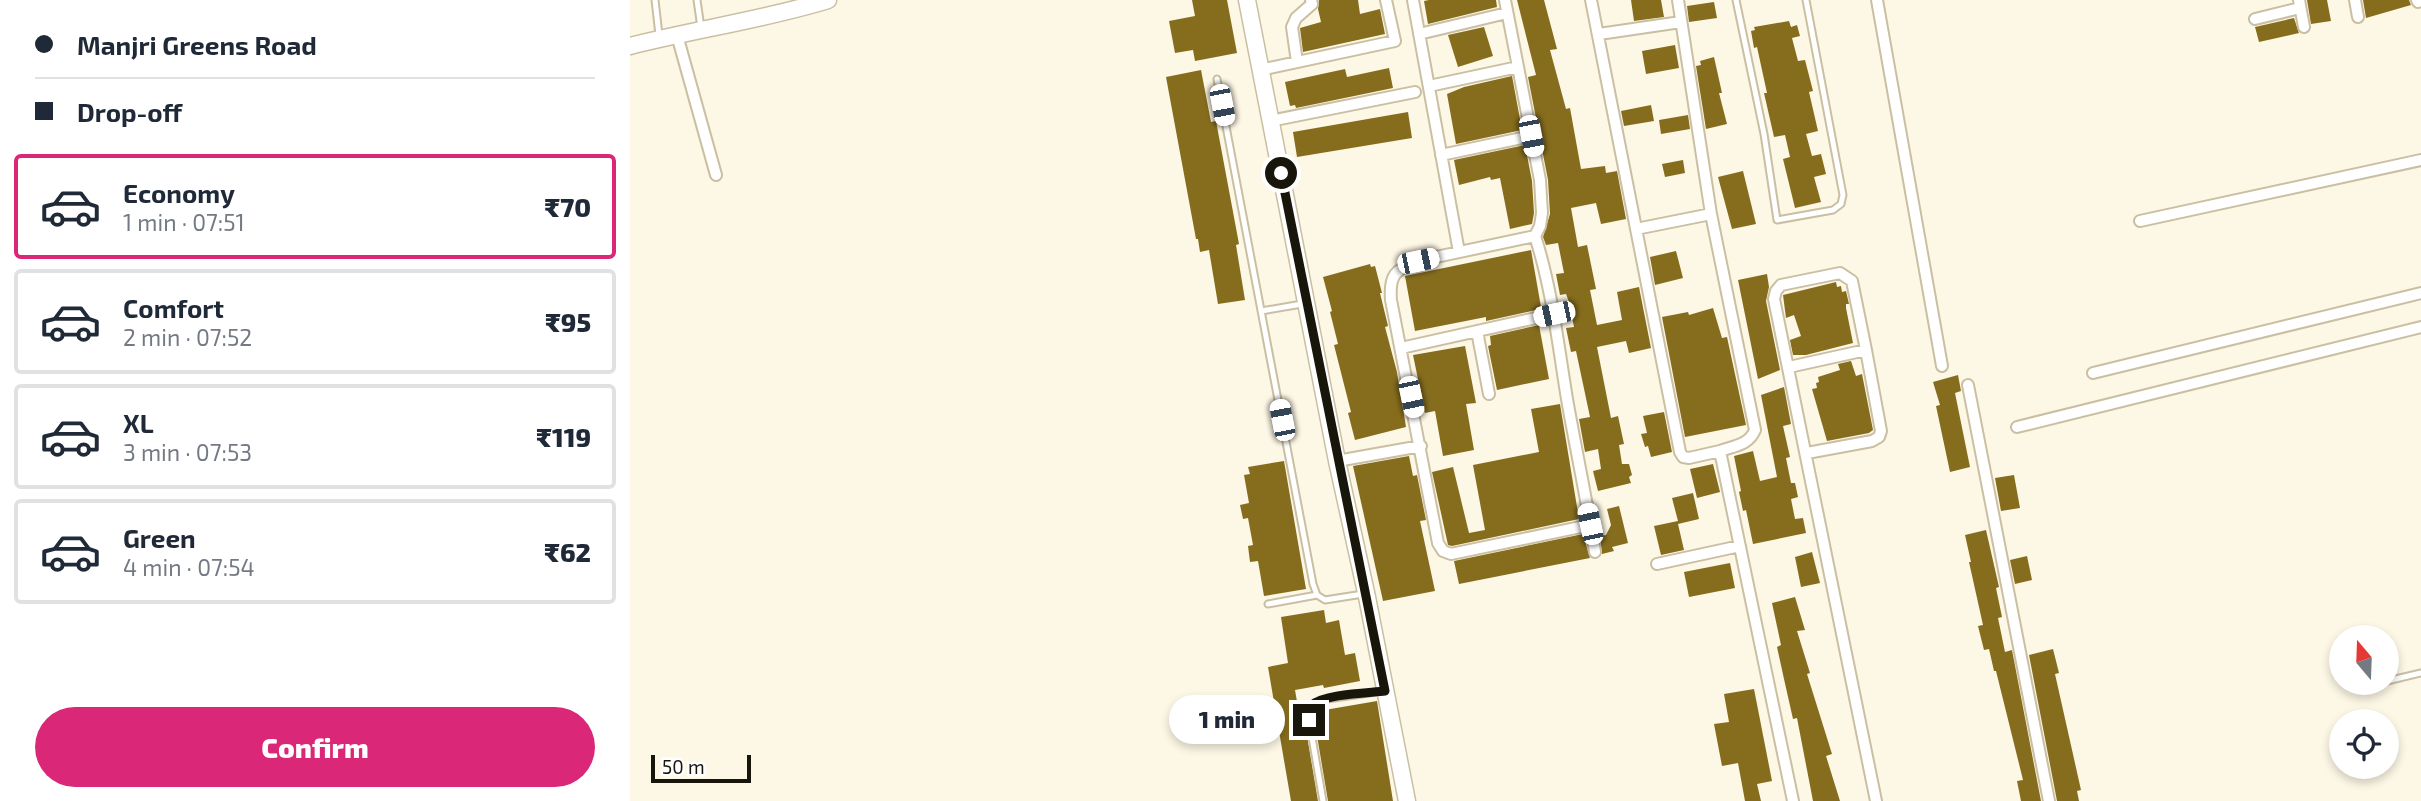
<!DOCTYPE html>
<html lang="en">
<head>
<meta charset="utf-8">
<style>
  :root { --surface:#fff; --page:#f6f6f7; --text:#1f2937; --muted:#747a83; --line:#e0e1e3; --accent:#db2777 }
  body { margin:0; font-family:"Exo 2",sans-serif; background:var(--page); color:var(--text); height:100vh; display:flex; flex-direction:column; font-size:26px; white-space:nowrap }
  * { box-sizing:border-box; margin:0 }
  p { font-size:23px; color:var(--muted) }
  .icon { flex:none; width:38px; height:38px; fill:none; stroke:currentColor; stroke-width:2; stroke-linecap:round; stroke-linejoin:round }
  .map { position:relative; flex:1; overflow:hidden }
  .panel { display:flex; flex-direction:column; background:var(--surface); width:630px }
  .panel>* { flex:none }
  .hud { display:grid; align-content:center; height:154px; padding:0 35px; background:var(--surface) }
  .needle { width:46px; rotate:341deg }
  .fabs { position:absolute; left:1699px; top:625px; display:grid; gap:14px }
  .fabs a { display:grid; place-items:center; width:70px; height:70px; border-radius:50%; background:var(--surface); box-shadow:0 4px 10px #0003; font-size:35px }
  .scale { position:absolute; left:21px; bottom:18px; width:100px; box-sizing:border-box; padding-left:7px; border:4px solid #18150a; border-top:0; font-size:19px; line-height:24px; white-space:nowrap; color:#18150a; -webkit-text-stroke:5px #fff; paint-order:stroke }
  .end { position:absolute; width:32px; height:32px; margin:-16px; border:9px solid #18150a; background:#fff; box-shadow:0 0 0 4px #fff }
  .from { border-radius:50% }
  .bubble { position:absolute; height:49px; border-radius:24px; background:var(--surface); box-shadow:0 4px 10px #0003; font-size:23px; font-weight:800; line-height:49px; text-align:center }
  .car { position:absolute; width:21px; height:42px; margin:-21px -10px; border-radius:9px; box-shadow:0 0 5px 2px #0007; background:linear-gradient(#fff 24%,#345 0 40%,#fff 0 76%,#345 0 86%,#fff 0) }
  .hud b { display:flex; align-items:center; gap:24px; height:66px; font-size:26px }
  .hud b+b { border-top:2px solid var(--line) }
  .hud i { width:18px; height:18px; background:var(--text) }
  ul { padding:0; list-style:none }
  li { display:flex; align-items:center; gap:21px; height:105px; margin:0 14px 10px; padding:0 21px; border:4px solid var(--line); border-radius:7px }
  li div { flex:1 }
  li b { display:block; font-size:26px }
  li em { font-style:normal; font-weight:800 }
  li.active { border-color:var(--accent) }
  li>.icon { width:63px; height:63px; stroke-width:1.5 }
  .button { display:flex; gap:14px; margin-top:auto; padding:14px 35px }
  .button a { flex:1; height:80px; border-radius:42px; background:var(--accent); color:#fff; font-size:28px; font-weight:800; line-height:80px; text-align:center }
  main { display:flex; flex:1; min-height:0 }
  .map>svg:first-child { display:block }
  .building { fill:#866d1e }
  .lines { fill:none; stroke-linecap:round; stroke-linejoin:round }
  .lane-casing { stroke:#cabfa2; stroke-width:9 }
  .street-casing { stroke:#cabfa2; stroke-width:14 }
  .secondary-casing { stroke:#cabfa2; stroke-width:19 }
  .lane { stroke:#fff; stroke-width:5 }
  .street { stroke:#fff; stroke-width:10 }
  .secondary { stroke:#fff; stroke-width:16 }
  .route { stroke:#18150a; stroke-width:9 }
</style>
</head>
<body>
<main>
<section class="panel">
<div class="hud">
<b><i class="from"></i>Manjri Greens Road</b>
<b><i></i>Drop-off</b>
</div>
<ul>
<li class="active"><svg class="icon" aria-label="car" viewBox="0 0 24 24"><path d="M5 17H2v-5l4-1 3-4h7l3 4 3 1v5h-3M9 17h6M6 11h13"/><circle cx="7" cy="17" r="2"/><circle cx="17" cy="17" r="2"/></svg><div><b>Economy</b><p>1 min · 07:51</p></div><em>₹70</em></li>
<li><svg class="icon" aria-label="car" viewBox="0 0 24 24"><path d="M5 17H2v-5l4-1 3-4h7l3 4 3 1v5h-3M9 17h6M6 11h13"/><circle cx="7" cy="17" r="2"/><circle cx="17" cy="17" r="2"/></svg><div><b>Comfort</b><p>2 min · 07:52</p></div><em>₹95</em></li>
<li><svg class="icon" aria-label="car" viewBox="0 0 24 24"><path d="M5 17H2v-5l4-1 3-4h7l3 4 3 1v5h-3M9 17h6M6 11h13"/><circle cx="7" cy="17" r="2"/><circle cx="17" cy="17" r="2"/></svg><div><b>XL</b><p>3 min · 07:53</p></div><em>₹119</em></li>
<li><svg class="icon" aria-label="car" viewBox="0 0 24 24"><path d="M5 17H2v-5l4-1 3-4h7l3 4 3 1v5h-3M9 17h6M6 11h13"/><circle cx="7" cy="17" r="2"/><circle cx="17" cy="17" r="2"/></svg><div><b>Green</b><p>4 min · 07:54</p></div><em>₹62</em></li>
</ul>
<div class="button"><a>Confirm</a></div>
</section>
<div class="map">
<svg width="1791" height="801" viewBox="0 0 1791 801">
  <rect width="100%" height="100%" fill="#fdf7e5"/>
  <path class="building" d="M562,0h35l10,53 -42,8 -2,-11 -18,3 -6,-32 26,-5z
    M689,0h39l2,14 20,-5 5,25 -82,18 -3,-24 21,-6 -3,-13z
    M799,0h67l1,7 -69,17 -4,-23z
    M887,0h27l13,49 -7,1 16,59 4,-1 11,61 24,-3 1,7 11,-2 9,48 -25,5 -5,-21 -25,5 7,39 9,-2 9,44 -6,1 7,35 25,-5 -5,-28 22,-5 12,61 -22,5 -3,-12 -29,6 14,71 7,-2 6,28 -5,1 3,19h7l3,11 -3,2 2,6 -33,8 -5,-20 8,-2 -3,-20 -13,3 -6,-33 11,-2 -14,-66 -5,1 -5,-24 8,-1 -5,-25 -3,-8 -6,1 -4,-21 8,-1 -6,-30 -12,2 -3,-8 7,-23 -2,-34 -20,-103 8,-2z
    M1001,0h30l3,17 -30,4z
    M1677,0h20l4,21 -20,3z
    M1733,0h46l2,5 -45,13z
    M1084,2l3,16 -28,4 -2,-16z
    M1664,18l5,15 -40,9 -4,-15z
    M1159,21l2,6 6,-2 3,11 -8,2 6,23 7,-1 8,31 -4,1 9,39 -12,3 6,22 9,-2 5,20 -12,3 7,25 -26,6 -12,-49 7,-2 -5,-22 -11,2 -10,-44h3l-10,-46 -3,1 -3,-17 4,-1 -1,-3z
    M854,27l9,29 -35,11 -10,-32z
    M1045,45l4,23 -33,6 -4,-23z
    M1084,57l8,36h-3l8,31 -21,5 -10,-63 5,-1 -1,-4z
    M759,68l4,20 -97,20 -1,-3 -5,1 -5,-24 60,-13 2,8z
    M571,70l10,52 5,-1 23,123 -3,1 9,55 -27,4 -9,-54 -9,2 -2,-13h-2l-30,-162z
    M882,76l10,54 -66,14 -9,-50 17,-7z
    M1021,105l3,16 -30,5 -3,-15z
    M778,112l4,26 -115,19 -4,-25z
    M1058,115l2,14 -29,5 -2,-14z
    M895,145l7,36 2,32 -2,11 -22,5 -10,-51 -9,2 -1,-3 -31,8 -5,-25z
    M1053,160l2,13 -20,4 -3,-13z
    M1113,171l13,53 -24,5 -14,-52z
    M901,250l10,57 -5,1v2l-50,11v-4l-71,14 -10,-55z
    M1046,251l7,27 -28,7 -5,-28z
    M740,264l1,3 4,-1 7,27h-2l8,33 -3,1 12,45 9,55 -51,13 -7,-27 3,-1 -17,-67 4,-1 -8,-32 2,-1 -9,-34z
    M1137,274l2,13 -3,14 14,69 -22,9 -20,-99z
    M1206,282l1,5 4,-1 1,6 4,-1 3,13h-3v4l7,35 -47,12h-13l-3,-15 11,-4 -7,-21 -8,3 -3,-23z
    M1083,308l9,30 5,-1 19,88 -61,12 -23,-120 26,-5 1,3z
    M909,325l10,54 -52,11 -9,-44 3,-1 -1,-9z
    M835,346l11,57 -10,1 8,46 -31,6 -8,-45 -10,2 -12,-58z
    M1221,361l5,15 6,-2 11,56 -4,3 -42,8 -15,-52 5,-1 -1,-5 3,-1 -1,-5 22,-7 -2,-6z
    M1328,375l3,16 -6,2 15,74 -20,5 -14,-66 4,-1 -7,-23z
    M1154,387l7,37 -8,2 7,31 -4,1 5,25h4l3,14 -7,2 4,20 8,-1 3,15 -53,11 -7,-34 -3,1 -4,-19 2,-1 -7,-35 19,-5 7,30 17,-4 -16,-82z
    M930,404l19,115 -127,27 -4,-1 -16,-73 21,-5 16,66 16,-3 -12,-65 66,-13 -8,-43z
    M1034,412l8,40 -21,5 -3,-11 -3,1 -4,-13 6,-1 -4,-17z
    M779,456l4,20 4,-1 9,45 -6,1 15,70 -52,10 -30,-135z
    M654,461l22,128 -42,7 -6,-35 -8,1 -2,-16 5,-1 -5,-27 -5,1 -3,-14 9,-2 -5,-28 6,-1 -2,-7z
    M1083,464l7,28 -23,6 -7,-29z
    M1384,475l6,33 -19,3 -6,-33z
    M1063,493l6,26 -21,5 6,26 -23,5 -7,-29 24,-5 -6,-23z
    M989,506l9,37 -16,4 2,4 -12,3 -2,-18 6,-1 5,-10 -4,-16z
    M1356,530l13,57 -3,1 6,29 -4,1 7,34 7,-2 29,151h-20l-4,-20 6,-1 -27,-109h-2l-5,-22 -5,1 -6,-24 5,-1 -14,-63h2l-6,-27z
    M953,534l7,24 -131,26 -5,-23z
    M1182,552l8,31 -19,4 -6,-30z
    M1397,556l5,24 -17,4 -5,-24z
    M1100,563l5,25 -46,9 -5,-25z
    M1165,597l10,33 -8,1 13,42 -3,1 25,80 -6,2 14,45h-27l-16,-83 -4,1 -9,-40 -7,-32 4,-2 -9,-42z
    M694,610l2,13 13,-3 6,35 10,-2 5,28 -36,7 -1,-3 -28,5 4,23 4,-1 15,89h-27l-23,-134 20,-4 -7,-46z
    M1423,649l6,24 -4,1 26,116 -4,1 2,10h-22l-28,-146z
    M1124,689l18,92 -15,3 4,17h-16l-7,-38 -16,3 -8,-42 15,-2 -5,-28z
    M747,701l16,100h-65l-15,-89z"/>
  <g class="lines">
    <defs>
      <path id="lane" d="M25,0l4,35
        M67,0l4,28
        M1106,0l28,134 13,86 56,-10 8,-6 2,-9 -37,-195
        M587,79l96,505 4,11 8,5 38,-6
        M631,311l41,-7
        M638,604l49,-9
        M1757,681l34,-8
        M1725,688l24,-6
        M693,801l-14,-81 -1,-9 3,-6 16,-6 56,-8"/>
      <path id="street" d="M783,0l46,252
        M875,0l35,180 2,33 -2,13 -5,10
        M961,0l89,452 3,5 6,1 31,-7
        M1048,0l33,214 44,216c-6,15 -21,16 -35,21l73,350
        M1247,0l65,366
        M1669,0l5,27
        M1725,0l3,17
        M1787,0l1,2
        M1625,19l45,-11
        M789,34l88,-21
        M969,34l82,-12
        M47,35l39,140
        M667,62l-5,-35 4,-9 16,-14 -1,-4
        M630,70l135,-29 -9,-41
        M799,86l89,-19
        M640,121l145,-29
        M811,155l90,-19
        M1510,221l281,-61
        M1006,229l75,-15
        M847,331l12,63
        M771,348l153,-34
        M1159,367l77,-17 -14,-69 -12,-8 -59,12 -5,6 -2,8 102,502
        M1463,373l328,-80
        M1338,385l81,416
        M1387,427l404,-100
        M1177,453l65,-12 7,-4 2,-6 -15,-81
        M707,461l84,-15
        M960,525l-139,29 -8,-3 -5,-8 -47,-243c-2,-25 4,-30 26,-39l118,-25c17,53 23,108 32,163 9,51 20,102 28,153
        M1027,564l83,-18"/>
      <path id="secondary" d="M617,0l90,461 30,136 40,204
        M0,46c66,-17 133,-26 198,-46"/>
    </defs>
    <use href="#lane" class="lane-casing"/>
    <use href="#street" class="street-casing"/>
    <use href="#secondary" class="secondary-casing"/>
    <use href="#lane" class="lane"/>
    <use href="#street" class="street"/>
    <use href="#secondary" class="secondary"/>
  </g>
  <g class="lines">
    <path class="route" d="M651,173l104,518c-17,2 -61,3 -73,14 -5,4 -4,9 -3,15"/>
  </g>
</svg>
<div class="fabs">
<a><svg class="needle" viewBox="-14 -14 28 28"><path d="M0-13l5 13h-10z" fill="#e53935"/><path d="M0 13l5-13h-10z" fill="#747a83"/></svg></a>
<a><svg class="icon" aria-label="locate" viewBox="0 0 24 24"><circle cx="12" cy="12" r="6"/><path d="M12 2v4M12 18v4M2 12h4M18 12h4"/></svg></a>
</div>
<div class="scale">50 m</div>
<i class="end from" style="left:651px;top:173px"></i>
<i class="end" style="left:679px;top:720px"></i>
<div class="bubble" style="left:539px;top:695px;width:116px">1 min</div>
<i class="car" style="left:592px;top:105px;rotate:169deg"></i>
<i class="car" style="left:901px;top:136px;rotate:169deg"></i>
<i class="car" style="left:788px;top:261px;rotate:78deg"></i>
<i class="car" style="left:924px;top:314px;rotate:258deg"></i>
<i class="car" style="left:781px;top:397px;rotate:168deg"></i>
<i class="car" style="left:652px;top:420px;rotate:349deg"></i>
<i class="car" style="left:960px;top:524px;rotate:348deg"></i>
</div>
</main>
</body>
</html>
